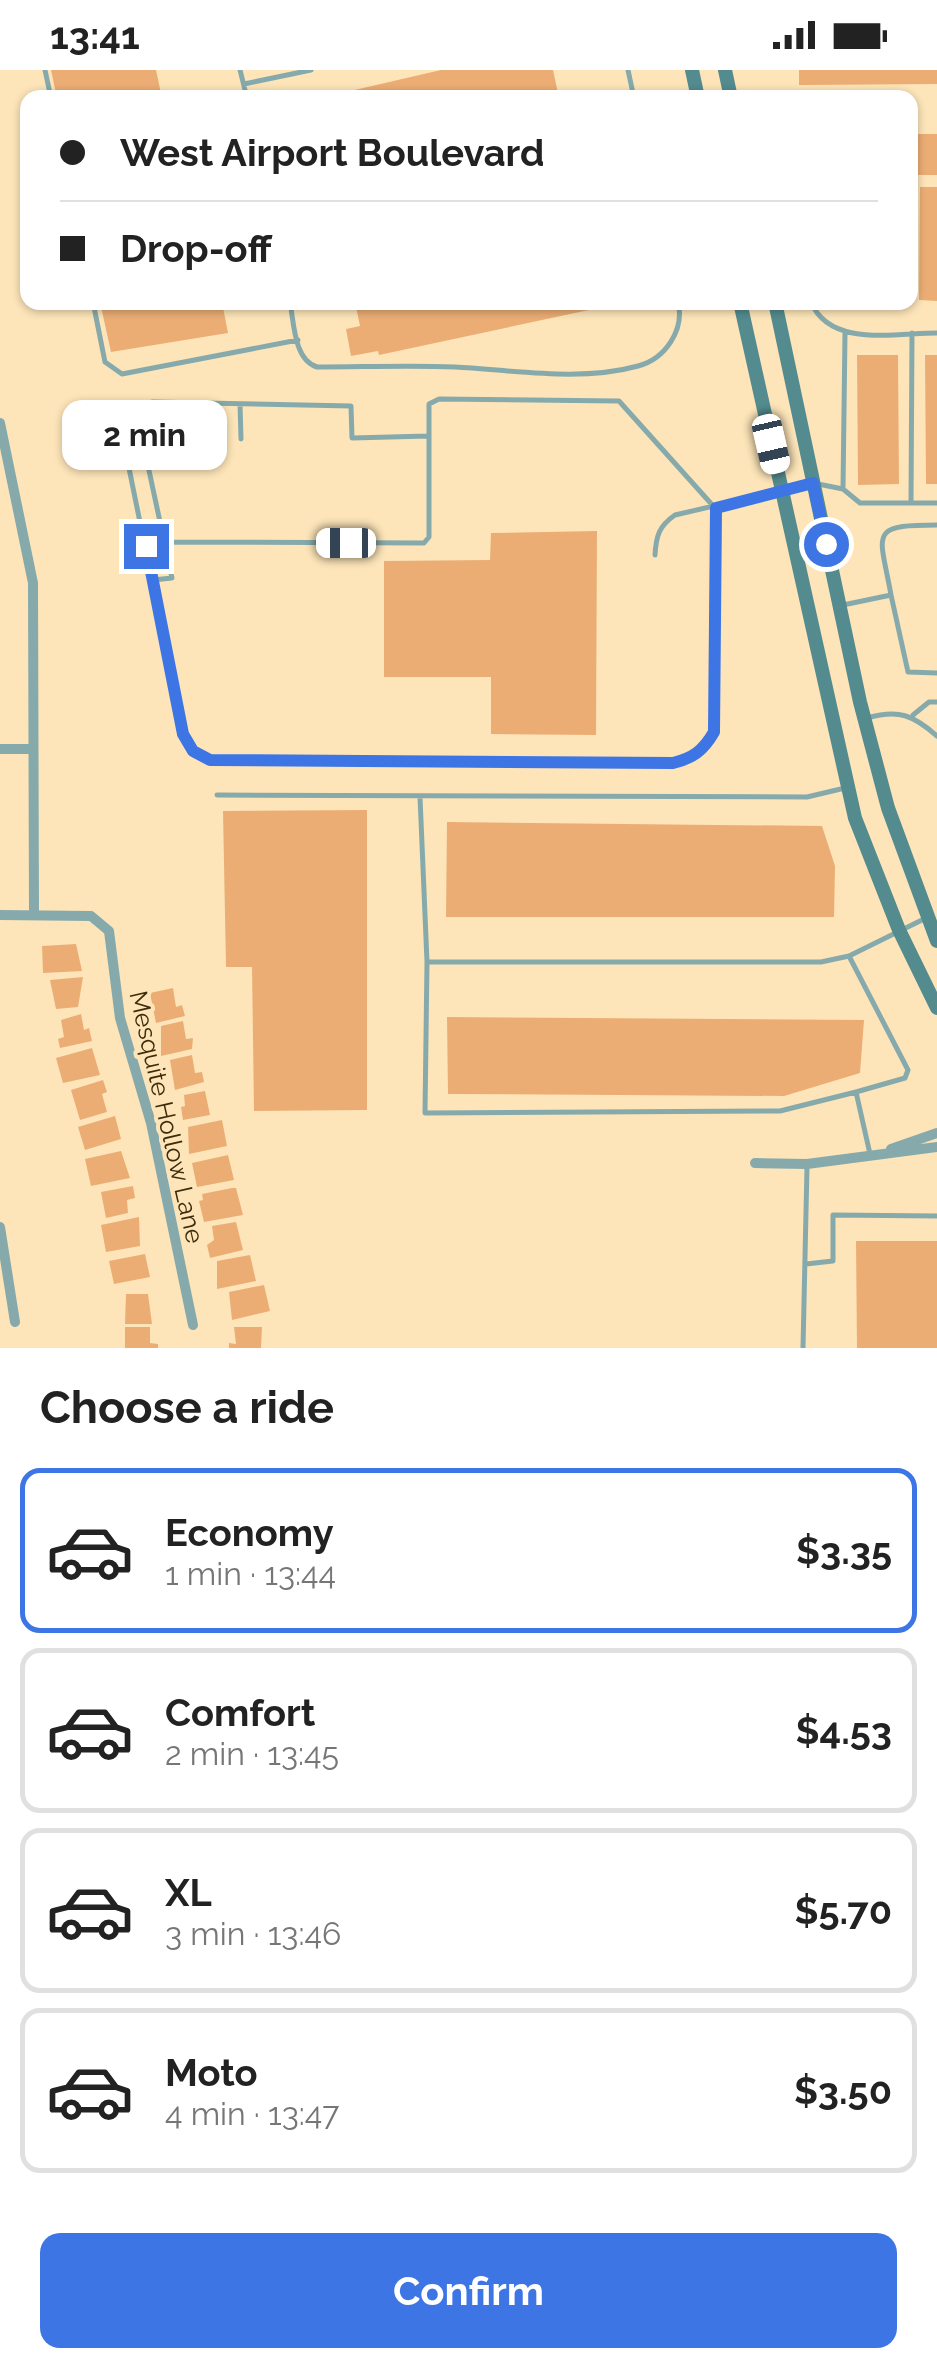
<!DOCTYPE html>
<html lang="en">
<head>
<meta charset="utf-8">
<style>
  :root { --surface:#fff; --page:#f2f2f2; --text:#222; --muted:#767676; --line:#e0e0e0; --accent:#3d75e5 }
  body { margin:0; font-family:Raleway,sans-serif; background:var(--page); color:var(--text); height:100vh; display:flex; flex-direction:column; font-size:38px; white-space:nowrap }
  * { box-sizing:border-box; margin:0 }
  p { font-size:32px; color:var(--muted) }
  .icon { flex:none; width:55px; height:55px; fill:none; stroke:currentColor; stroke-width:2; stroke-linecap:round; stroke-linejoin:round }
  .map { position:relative; height:1278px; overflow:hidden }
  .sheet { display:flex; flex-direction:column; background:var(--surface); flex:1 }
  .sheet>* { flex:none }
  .guide { position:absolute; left:20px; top:20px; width:898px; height:220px; border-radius:20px; box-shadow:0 2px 8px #0004; display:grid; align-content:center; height:220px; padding:0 40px; background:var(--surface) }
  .end { position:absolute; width:45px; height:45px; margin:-22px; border:12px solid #3d75e5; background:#fff; box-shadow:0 0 0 5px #fff }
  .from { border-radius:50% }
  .bubble { position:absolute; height:70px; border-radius:20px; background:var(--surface); box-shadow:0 2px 8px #0004; font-size:32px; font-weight:700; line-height:70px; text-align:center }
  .car { position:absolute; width:30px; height:60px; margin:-30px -15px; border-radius:12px; box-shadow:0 0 8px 2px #0007; background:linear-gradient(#fff 24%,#345 0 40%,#fff 0 76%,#345 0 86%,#fff 0) }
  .guide b { display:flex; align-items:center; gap:35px; height:95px; font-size:38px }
  .guide b+b { border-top:2px solid var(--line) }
  .guide i { width:25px; height:25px; background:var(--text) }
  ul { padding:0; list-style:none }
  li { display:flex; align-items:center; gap:30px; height:165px; margin:0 20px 15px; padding:0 20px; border:5px solid var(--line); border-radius:20px }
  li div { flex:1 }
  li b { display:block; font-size:38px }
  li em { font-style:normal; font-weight:700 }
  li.selected { border-color:var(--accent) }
  li>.icon { width:90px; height:90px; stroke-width:1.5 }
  h2 { padding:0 40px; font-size:45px; line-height:120px }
  .button { display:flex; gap:20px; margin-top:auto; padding:20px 40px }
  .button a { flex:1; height:115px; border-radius:20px; background:var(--accent); color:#fff; font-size:40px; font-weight:700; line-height:115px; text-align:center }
  .status { display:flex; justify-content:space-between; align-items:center; height:70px; padding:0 50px; background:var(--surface); direction:ltr }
  .status svg { height:28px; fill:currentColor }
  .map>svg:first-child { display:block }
  .building { fill:#ecad75 }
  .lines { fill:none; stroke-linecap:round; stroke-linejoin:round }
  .service { stroke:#86aaac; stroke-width:5 }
  .minor { stroke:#86aaac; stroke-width:10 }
  .secondary { stroke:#538b8f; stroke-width:14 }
  .route { stroke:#3d75e5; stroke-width:12 }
  .labels { text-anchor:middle; stroke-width:8; stroke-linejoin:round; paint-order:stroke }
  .street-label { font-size:25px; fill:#3c2c0c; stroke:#fde5b9 }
</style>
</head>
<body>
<div class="status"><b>13:41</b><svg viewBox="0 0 49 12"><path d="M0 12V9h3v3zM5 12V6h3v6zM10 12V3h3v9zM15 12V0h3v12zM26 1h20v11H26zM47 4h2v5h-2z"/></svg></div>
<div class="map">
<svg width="937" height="1278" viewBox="0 0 937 1278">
  <rect width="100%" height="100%" fill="#fde5b9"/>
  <path class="building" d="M51,0h105l6,28h-105z
    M441,0h112l6,28h-239z
    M799,0h138v14l-138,1z
    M910,64h27v41h-27z
    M920,117h17v114l-18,-1z
    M100,232h122l6,31 -117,19z
    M355,232h262v2l-238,51 -1,-4 -27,5 -5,-27 14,-3z
    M857,285h41l1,129 -41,1z
    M925,285h12v129h-11z
    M597,461l-1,204 -105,-1v-57h-107v-116l106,-1 1,-27z
    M367,740v300l-113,1 -2,-144h-26l-3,-156z
    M447,752l375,4 13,40 -1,51h-388z
    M76,874l6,27 -39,2 -1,-27z
    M83,907l-5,30 -22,2 -6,-29z
    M173,918l3,19 6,-2 3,11 -29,7 -6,-30z
    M81,944l3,16 5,-2 3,13 -32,7 -2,-9 6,-2 -3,-17z
    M447,947l417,3 -4,53 -76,23 -336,-2z
    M183,951l3,18 7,-1 -1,11 -31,7v-30z
    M92,978l8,27 -37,8 -7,-25z
    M192,985l3,18 7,-1 2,10 -29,8 -5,-30z
    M103,1010l4,12 -5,2 5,18 -27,8 -9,-30z
    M205,1021l5,24 -27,5 -2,-13 4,-1 -1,-11z
    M115,1046l6,23 -36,11 -7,-23z
    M222,1050l5,26 -38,8 -1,-27z
    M121,1081l9,27 -39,8 -6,-27z
    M228,1085l6,25 -37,7 -5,-24z
    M133,1116l2,12 -8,2 1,13 -22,5 -5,-26z
    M232,1118h4l7,27 -39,7 -5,-21 4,-1 -1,-6z
    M139,1147l1,29 -34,6 -5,-27z
    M236,1152l7,28 -33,8 -3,-13 7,-5 -2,-14z
    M856,1171h81v107h-80z
    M145,1184l5,23 -36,7 -5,-23z
    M250,1185l6,26 -39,8v-28z
    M264,1215l6,26 -38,9 -3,-28z
    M126,1224h22l4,30h-27z
    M125,1257h25v16l8,1v4h-33z
    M234,1257h28l-1,21h-32v-5l7,1z"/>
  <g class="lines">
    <path class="service" d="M45,0l6,28
      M240,0l7,28
      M628,0l6,28
      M244,14l67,-14
      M93,232l12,60 17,12 176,-34
      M290,232c4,21 4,58 27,65 46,0 92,-2 138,0 58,3 126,15 183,-1 27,-7 47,-36 40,-64
      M811,232c19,46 85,31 126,31
      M240,334l1,35
      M117,339l66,325 10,17 16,9 464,3c21,-5 30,-12 41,-31l1,-224 -96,-107 -180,-2 -10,5v133l-5,6 -260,-1
      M843,419l2,-156
      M911,433l1,-170
      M655,485c1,-19 4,-29 20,-40l138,-32 30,6 17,14h77
      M153,510l19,-2 -34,-159 4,-13 10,-4 199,4 1,32 76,-2
      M891,525l17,77 29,1
      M843,535l48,-10c-11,-62 -24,-70 46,-70
      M913,645l16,-13h8
      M867,648c32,-9 46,-3 70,18
      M217,725l590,2 38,-9
      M420,727l7,165h394l28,-6 75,-37
      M849,886l59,114 -3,8 -49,14 14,62
      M427,892l-2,151 355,-2 76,-19
      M806,1194l27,-3v-46l104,1
      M803,1278l4,-181"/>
    <path class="minor" d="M0,353l33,160 1,330
      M0,679h31
      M0,845l91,1 18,15 11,87 31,105 42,202
      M891,1079l46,-16
      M755,1093l52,1 130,-17
      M0,1157l15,95"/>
    <path class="secondary" d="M692,0l6,28
      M725,0l6,28
      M740,232l115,516 44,112 38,78
      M775,232l85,400 28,106 49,133"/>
  </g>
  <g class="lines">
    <path class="route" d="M146,476l37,188 10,17 17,9 463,3c20,-5 30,-12 41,-31l2,-224 97,-25 13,61"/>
  </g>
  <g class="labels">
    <g class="street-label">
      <text transform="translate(167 1047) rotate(77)" y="9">Mesquite Hollow Lane</text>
    </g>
  </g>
</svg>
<i class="end from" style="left:826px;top:474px"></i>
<i class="end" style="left:146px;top:476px"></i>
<div class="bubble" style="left:62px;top:330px;width:165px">2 min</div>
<i class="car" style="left:771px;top:374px;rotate:167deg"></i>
<i class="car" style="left:346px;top:473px;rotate:270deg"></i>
<div class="guide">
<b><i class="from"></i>West Airport Boulevard</b>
<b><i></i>Drop-off</b>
</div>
</div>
<section class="sheet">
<h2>Choose a ride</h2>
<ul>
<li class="selected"><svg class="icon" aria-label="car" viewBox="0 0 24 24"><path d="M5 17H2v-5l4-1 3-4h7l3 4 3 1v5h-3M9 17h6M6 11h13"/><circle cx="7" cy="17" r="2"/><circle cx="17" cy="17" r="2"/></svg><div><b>Economy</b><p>1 min · 13:44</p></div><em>$3.35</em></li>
<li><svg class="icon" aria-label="car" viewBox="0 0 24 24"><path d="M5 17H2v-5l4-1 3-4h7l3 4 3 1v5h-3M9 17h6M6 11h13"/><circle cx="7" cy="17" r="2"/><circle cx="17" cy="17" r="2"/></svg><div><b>Comfort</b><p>2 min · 13:45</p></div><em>$4.53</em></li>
<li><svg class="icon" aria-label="car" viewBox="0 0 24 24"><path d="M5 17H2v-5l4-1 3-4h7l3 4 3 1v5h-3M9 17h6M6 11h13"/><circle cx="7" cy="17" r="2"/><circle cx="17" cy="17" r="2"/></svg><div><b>XL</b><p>3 min · 13:46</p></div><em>$5.70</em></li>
<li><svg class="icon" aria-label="car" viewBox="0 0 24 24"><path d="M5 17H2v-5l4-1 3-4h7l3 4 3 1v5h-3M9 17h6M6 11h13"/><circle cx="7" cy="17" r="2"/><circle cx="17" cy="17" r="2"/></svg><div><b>Moto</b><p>4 min · 13:47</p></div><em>$3.50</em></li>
</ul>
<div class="button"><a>Confirm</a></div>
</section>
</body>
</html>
